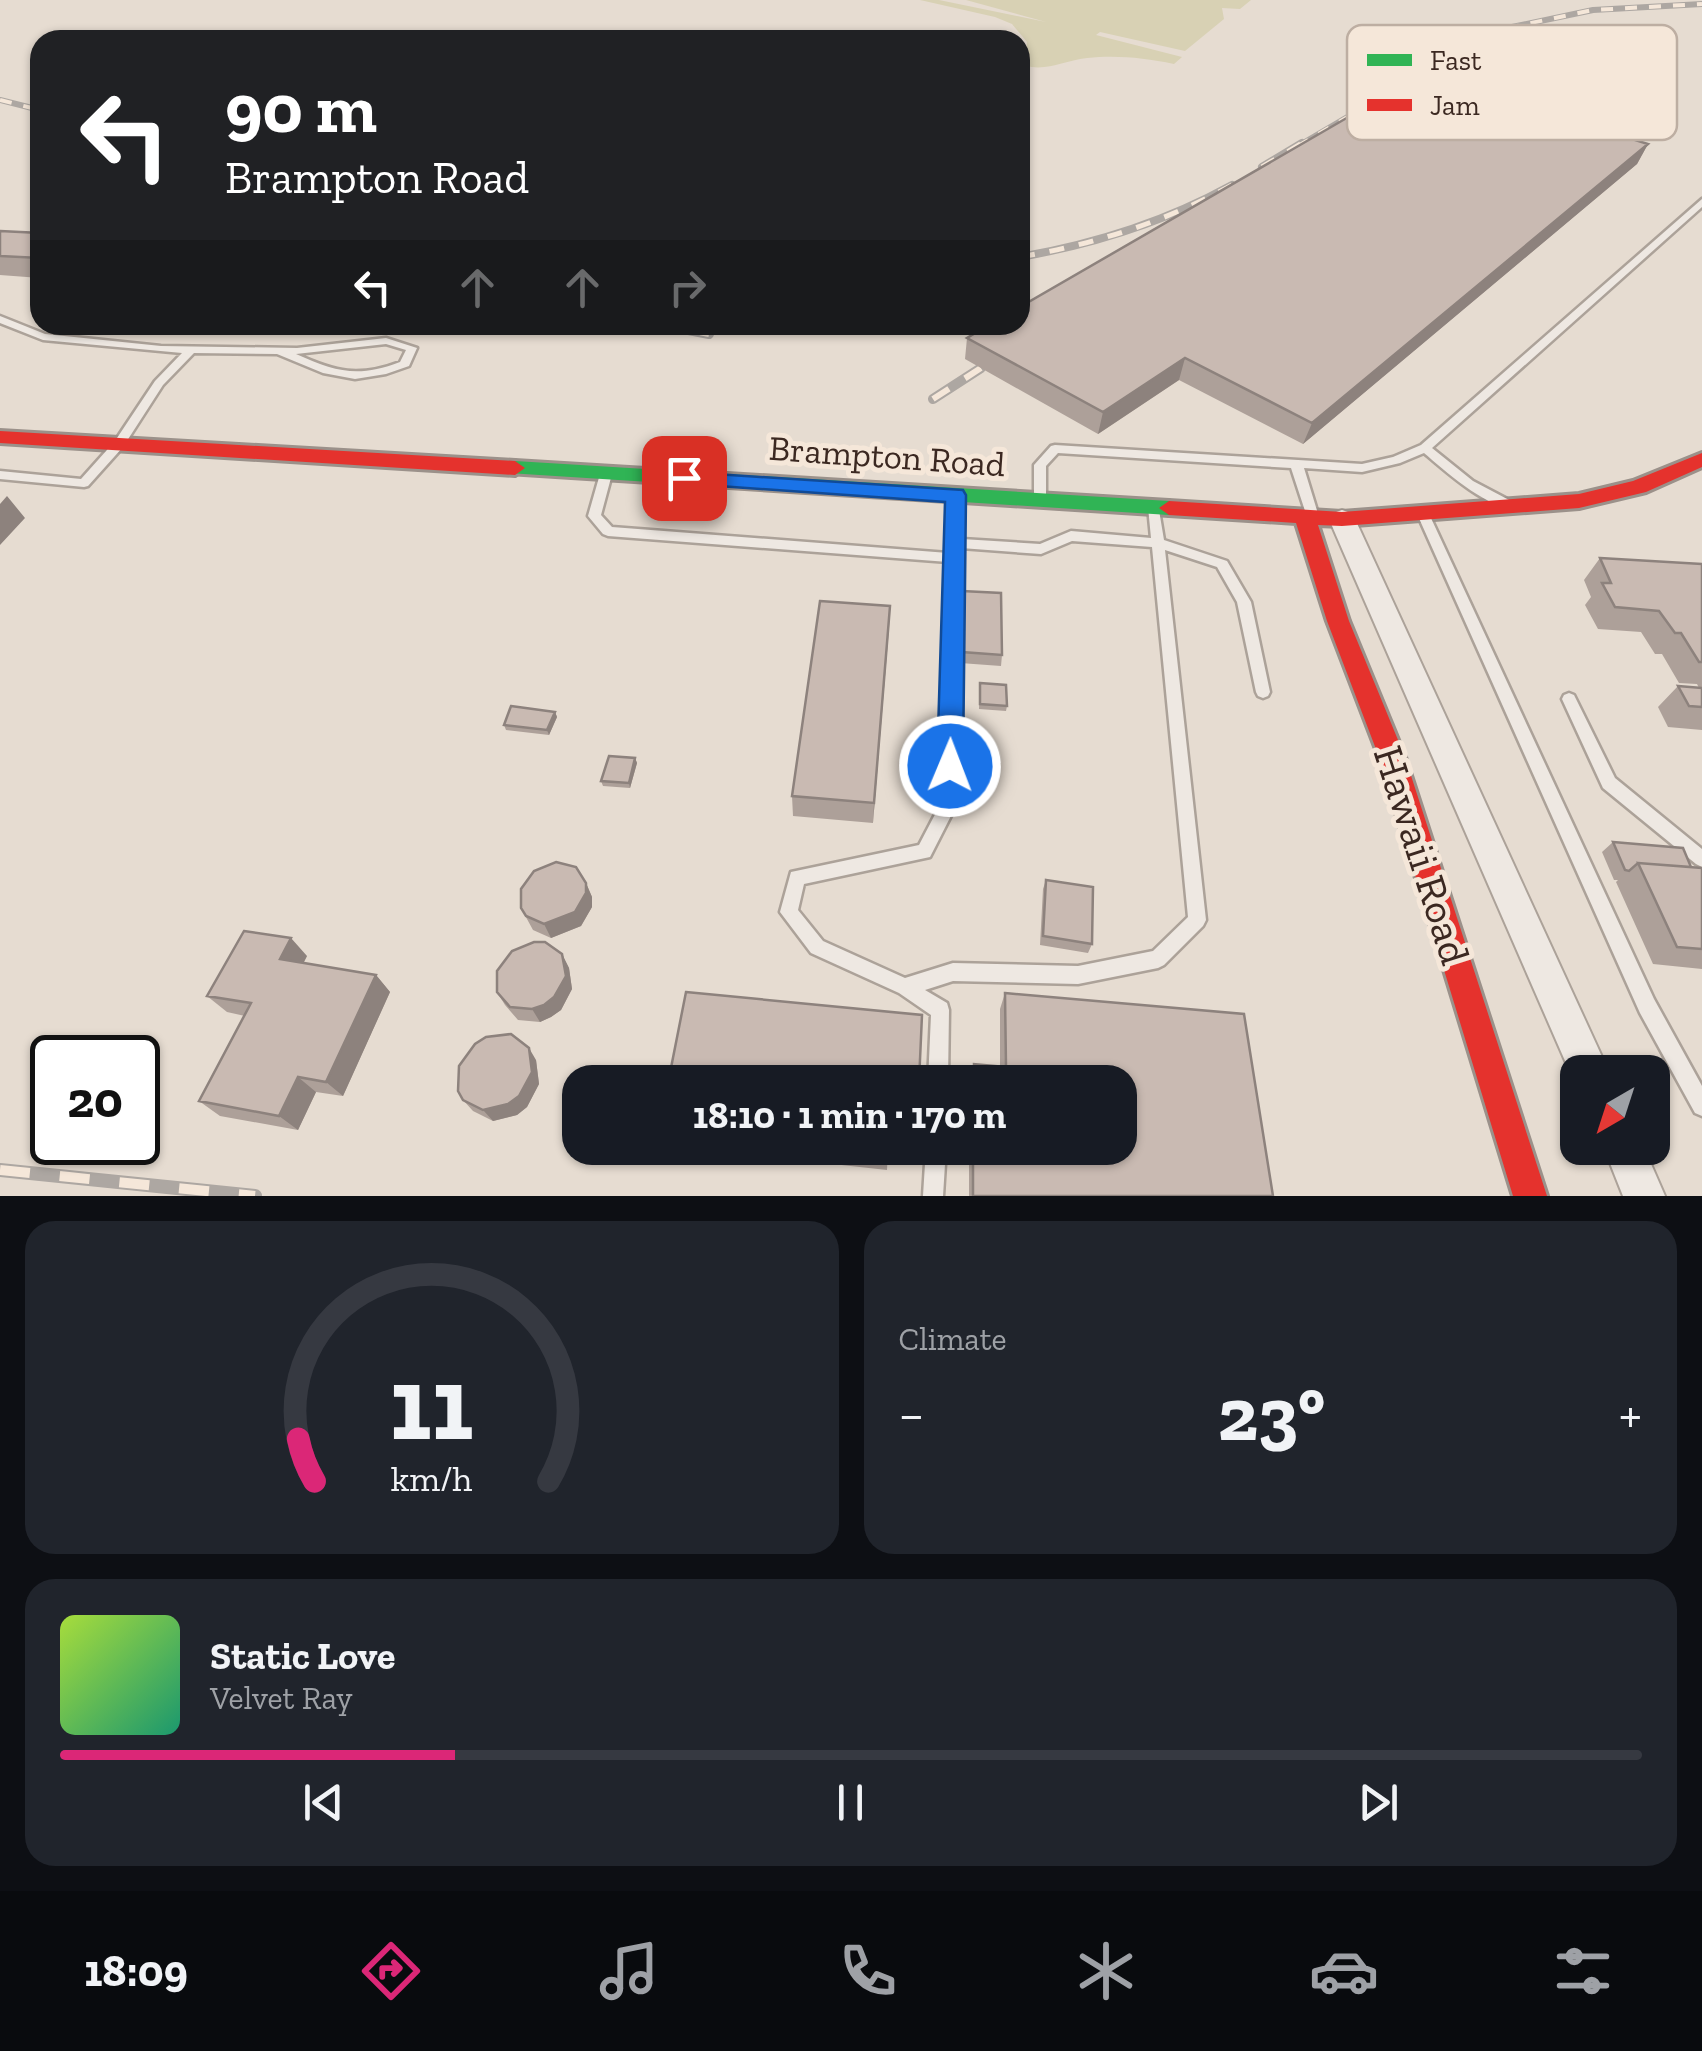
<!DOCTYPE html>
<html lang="en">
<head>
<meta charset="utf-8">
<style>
	:root { --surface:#171b24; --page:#20242c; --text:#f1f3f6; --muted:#9ea1a6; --line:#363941; --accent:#db2777 }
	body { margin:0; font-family:"Zilla Slab",serif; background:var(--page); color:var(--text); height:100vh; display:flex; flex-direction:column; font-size:38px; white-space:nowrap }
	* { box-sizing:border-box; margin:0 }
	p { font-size:32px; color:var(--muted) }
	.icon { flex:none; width:55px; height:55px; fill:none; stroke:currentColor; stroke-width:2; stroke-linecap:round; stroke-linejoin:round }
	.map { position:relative; height:1196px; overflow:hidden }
	.drawer { display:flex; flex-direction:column; gap:25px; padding:25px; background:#0d0f14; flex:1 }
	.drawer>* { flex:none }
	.banner { position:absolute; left:30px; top:30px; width:1000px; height:305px; border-radius:30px; box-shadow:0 2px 8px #0004; background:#202124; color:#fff; overflow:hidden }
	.needle { width:65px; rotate:219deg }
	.tools { position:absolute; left:1560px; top:1055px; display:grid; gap:20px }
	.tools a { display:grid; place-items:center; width:110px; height:110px; border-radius:20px; background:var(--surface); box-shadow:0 2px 8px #0004; font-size:50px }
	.speed { position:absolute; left:30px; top:1035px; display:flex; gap:20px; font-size:50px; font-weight:700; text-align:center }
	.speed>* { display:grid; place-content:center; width:130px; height:130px; border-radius:50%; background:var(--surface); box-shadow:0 2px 8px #0004; line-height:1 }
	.speed .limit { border:5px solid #111; border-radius:15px; background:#fff; color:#111 }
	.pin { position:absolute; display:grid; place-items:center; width:85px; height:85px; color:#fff; margin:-42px; border-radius:20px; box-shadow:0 5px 15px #0006 }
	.me { position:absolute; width:110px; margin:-55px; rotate:1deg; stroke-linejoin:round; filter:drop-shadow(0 0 8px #0008) }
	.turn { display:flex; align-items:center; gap:35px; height:210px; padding:0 30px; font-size:45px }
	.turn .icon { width:130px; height:130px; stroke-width:2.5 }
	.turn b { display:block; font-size:70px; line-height:85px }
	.lanes { display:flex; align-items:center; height:95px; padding:0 30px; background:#0003; justify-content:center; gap:50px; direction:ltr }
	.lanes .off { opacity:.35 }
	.big { font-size:75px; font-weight:700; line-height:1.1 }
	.drawer .card { flex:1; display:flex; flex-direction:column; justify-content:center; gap:15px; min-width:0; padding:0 35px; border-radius:30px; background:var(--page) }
	.drawer .dial { align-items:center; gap:0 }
	.dial svg { height:260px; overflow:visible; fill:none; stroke:var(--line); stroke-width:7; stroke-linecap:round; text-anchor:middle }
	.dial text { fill:var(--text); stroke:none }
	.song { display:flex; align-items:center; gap:30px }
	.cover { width:120px; height:120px; border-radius:15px; background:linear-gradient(135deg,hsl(80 70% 55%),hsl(160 70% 35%)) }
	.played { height:10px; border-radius:5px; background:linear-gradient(90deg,var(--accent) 25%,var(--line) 25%) }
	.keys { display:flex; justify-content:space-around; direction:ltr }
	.heat { display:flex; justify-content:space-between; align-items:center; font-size:55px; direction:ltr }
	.drawer .tiles { flex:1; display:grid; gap:25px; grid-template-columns:1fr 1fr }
	.card:last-child { grid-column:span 2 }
	.trip { position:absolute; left:562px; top:1065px; width:575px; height:100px; border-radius:30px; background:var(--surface); box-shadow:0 2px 8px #0004; font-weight:700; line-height:100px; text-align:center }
	.tabs { display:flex; height:160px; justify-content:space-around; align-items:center; background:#090b0e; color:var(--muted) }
	.tabs .icon { width:70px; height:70px }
	.tabs .active { color:var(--accent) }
	.tabs b { font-size:45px; color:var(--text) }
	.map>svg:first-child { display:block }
	.green { fill:#d8d1b4 }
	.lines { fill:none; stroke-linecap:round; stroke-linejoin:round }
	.lane-casing { stroke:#aca299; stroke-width:5 }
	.street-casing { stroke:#aca299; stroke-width:4 }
	.fast-casing { stroke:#9b918a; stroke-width:6 }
	.jam-casing { stroke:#9b918a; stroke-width:6 }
	.lane { fill:#eee8e2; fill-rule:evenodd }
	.street { fill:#eee8e2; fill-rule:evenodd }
	.fast { fill:#30b455; fill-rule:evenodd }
	.jam { fill:#e5322d; fill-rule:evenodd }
	.rail-far3-casing { stroke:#ada7a2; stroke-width:6 }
	.rail-far2-casing { stroke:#ada7a2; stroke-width:8 }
	.rail-far1-casing { stroke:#ada7a2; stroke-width:10 }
	.rail-casing { stroke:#ada7a2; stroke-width:14 }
	.rail-far3 { stroke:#f5e7d9; stroke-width:4; stroke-dasharray:12; stroke-linecap:butt }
	.rail-far2 { stroke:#f5e7d9; stroke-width:5; stroke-dasharray:15; stroke-linecap:butt }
	.rail-far1 { stroke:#f5e7d9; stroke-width:6; stroke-dasharray:19; stroke-linecap:butt }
	.rail { stroke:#f5e7d9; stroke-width:10; stroke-dasharray:30; stroke-linecap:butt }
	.wall { fill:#ada099 }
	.shaded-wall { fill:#8d827d }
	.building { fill:#c9bab2; stroke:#8d827d; stroke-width:2.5 }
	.route { fill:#1a73e8; stroke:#114b97; stroke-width:2.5 }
	.labels { text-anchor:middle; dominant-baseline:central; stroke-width:10; stroke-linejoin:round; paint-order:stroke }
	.street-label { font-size:35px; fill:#3b2821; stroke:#f5e7d9 }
	.near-street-label { font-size:42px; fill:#3b2821; stroke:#f5e7d9 }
	.key { fill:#f5e7d9; stroke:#bdaea2; stroke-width:2.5 }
	.key-label { font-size:28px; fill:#3b2821 }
</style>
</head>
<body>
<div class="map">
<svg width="1702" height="1196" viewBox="0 0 1702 1196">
	<rect width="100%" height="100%" fill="#e6dcd1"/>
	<!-- green -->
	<path class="green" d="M920,0h19l107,22 -80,-22h285l-11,9 -18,-1 2,11 -39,32 -85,-19 -4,3 86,22 -8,7c-30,-6 -56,-9 -87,-6 -24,3 -38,13 -62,8l2,-24 -15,-18 -17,-7z"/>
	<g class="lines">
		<defs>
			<path id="lane" d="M1702,199v8l-270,241 41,33 38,20 2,3 -2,3c-25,1 -67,-37 -87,-54l-24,10 -38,9 -58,-4 15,49 -6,4 -6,-4 -16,-49 -233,-15 -12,13v34l-6,4 -6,-4v-35l17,-19 4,-1 307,19 31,-7 28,-12z
				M0,316l45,18 116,12 136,2 89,-10 31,10 -8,18 -23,8 -31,5 -32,-6 -46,-19 -83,-1 -31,32 -40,62 -35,39 -4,1 -84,-8v-8l81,8 34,-38 40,-60 27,-28 -139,-13 -43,-17zM386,344l20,6 -6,12c-42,16 -64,10 -104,-8z
				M606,470l6,4 -11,41 11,12 336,26 2,-58 6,-4 6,4v44l78,5 31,-13 80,7 -3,-31 6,-4 4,1 6,36 63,21 24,41 19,90 -2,4 -5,2 -5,-2 -2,-4 -19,-90 -20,-35 -52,-17 41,370 -3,6 -39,39 -6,3 -80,16 -125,-3 -28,9 22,13 2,7 -1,72h-20l3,-67 -32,-22 -88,-40 -31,-41 11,-40 128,-27 22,-42 7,-241 -340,-26 -5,-2 -15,-18 12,-42zM1072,541l80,6 36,370 -35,34 -75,15 -125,-3 -48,15 -82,-37 -25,-31 6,-26 126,-27 27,-53 4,-256 80,6z
				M1424,512l6,4 224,483 48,87v30l-7,-3 -55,-100 -222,-497z
				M1569,693l5,2 41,83 87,71v18l-6,-3 -93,-76 -41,-89 2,-4z
				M926,1148h20l-3,48h-20z"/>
			<path id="street" d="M1342,510l9,3 4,6 254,553h-31l-2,14 -247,-567 4,-6z
				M1604,1148h40l21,48h-42z"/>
			<path id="fast" d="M515,461l654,40 10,7 -10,7 -661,-42 -3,-5z"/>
			<path id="jam" d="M0,431l515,30 10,7 -10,7 -515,-32z
				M1702,453v14l-56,25 -67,16 -237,18 -24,-1 31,96 56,136 142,439h-34l-134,-439 -52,-136 -31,-98 -127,-8 -10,-7 10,-7 173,11 237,-18 54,-13z"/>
		</defs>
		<!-- lane casing -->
		<use href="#lane" class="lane-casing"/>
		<!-- street casing -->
		<use href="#street" class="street-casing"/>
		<!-- fast casing -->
		<use href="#fast" class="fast-casing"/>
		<!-- jam casing -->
		<use href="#jam" class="jam-casing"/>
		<!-- lane -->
		<use href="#lane" class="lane"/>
		<!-- street -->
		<use href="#street" class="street"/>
		<!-- fast -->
		<use href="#fast" class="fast"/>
		<!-- jam -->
		<use href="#jam" class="jam"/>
		<defs>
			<path id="rail-far3" d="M0,100l40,10
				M1362,134l17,-12 33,-36
				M1298,146l172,-101 42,-18 81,-17 109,-6"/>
			<path id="rail-far2" d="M1262,167l40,-24
				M1020,257c75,-13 145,-35 212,-72
				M663,325l10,2"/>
			<path id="rail-far1" d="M663,325l46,9
				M933,399l48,-31"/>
			<path id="rail" d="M0,1170l255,26"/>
		</defs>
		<!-- rail-far3 casing -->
		<use href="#rail-far3" class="rail-far3-casing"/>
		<!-- rail-far2 casing -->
		<use href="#rail-far2" class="rail-far2-casing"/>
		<!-- rail-far1 casing -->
		<use href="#rail-far1" class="rail-far1-casing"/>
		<!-- rail casing -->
		<use href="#rail" class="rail-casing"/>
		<!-- rail-far3 -->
		<use href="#rail-far3" class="rail-far3"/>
		<!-- rail-far2 -->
		<use href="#rail-far2" class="rail-far2"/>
		<!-- rail-far1 -->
		<use href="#rail-far1" class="rail-far1"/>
		<!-- rail -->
		<use href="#rail" class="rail"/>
	</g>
	<!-- wall -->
	<path class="wall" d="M1381,120l267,24 -11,20 -334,280 -124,-64 -81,54 -133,-75 2,-21z
		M0,231l40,2v45l-40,-3z
		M1600,558l102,6v166l-34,-3 -10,-20 20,-21 21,2 -2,-4 -18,-1 -17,-29h-7l-14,-22 -43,-3 -13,-24 6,-8 -7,-17z
		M962,591l40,64 -1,11 -41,-3z
		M890,606l-17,217 -80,-7 -1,-20z
		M980,683l27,23 -1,5 -27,-2z
		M555,712l2,5 -8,18 -43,-5 -2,-5z
		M635,758l2,5 -7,25 -27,-2 -2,-5z
		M1613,842l78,25 11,1v101l-49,-5 -37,-82 2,-2h-4l-12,-28z
		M1046,880l46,64 -4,9 -48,-8 3,-56z
		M586,883l6,14v10l-11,19 -30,12 -18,-8 -12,-22z
		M562,954l7,14 3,21 -11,21 -10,7 -11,5 -22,-2 -13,-15 -8,-13z
		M307,956l-4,7 73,12 14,17 -47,104 -27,-4 -18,38 -78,-14 -21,-15 46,-85 -18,-4 -20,-16z
		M1005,993l268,203h-304v-48h151v-66h-150l4,-18 26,3v-58z
		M536,1060l3,24 -12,23 -10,8 -24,6 -20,-10 -10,-11z
		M669,1078l250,4h-248z
		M703,1148h185l-1,22 -183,-20z"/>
	<!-- shaded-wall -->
	<path class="shaded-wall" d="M1648,144l-11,20 -334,280 9,-21z
		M1185,358l-6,22 -81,54 5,-22z
		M7,496l18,22 -25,27v-41z
		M890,606l-1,22 -16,195 1,-20z
		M555,712l2,5 -8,18 -2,-5z
		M635,758l2,5 -7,25 -1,-5z
		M586,883l6,14v10l-11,19 -30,12 -7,-14z
		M291,938l16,18 -10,20 -17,-17z
		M562,954l7,14 3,21 -11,21 -10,7 -11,5 -8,-13z
		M376,975l14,17 -47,104 -17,-14z
		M529,1048l7,12 3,24 -12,23 -10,8 -24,6 -10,-11z
		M298,1077l18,15 -18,38 -19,-14z"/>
	<!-- building -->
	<path class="building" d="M1443,80l205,64 -336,279 -127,-65 -82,54 -136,-74 22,-13h31v-18l337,-195 24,8z
		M0,231l40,2v25l-40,-2z
		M1600,558l102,6v98h-3l-18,-29h-6l-16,-22 -44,-4 -13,-24h9z
		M962,591l39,2 1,62 -40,-3z
		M820,601l70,5 -16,197 -82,-7z
		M980,683l26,2 1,21 -27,-2z
		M1678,686l24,2v19l-13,-1z
		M511,706l44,6 -8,18 -43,-5z
		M609,756l26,2 -6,25 -28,-2z
		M1613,842l70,6 8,19 -53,-4 -9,8 -4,-1z
		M556,862l20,5 10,16v10l-11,19 -31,12 -18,-8 -5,-8v-19l13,-18z
		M1638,863l64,5v81l-25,-2z
		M1046,880l47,7 -1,57 -49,-8z
		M244,931l47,7 -11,21 96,16 -50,107 -28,-5 -19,39 -80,-15 52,-98 -44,-7z
		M534,942h11l17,12 4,22 -12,21 -10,8 -12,4 -22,-2 -13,-15v-21l15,-20z
		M686,992l236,23 -3,67h-211l-39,-4z
		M1005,993l239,21 29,182h-300v-48h147v-66h-146v-18l32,3z
		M511,1034l18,14 3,24 -13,24 -11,8 -25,6 -20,-10 -5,-9 1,-25 16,-22 11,-7z
		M800,1148h88v9z"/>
	<!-- route -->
	<path class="route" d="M684,472l279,18 3,5 -3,271 -4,7 -9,4 -9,-4 -4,-7 8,-264 -268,-19 -3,-5z"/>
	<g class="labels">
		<!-- street labels -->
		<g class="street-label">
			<text transform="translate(887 456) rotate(4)">Brampton Road</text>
		</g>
		<!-- near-street labels -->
		<g class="near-street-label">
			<text transform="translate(1422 855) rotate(72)">Hawaii Road</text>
		</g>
	</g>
	<!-- legend -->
	<rect x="1347" y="25" width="330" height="115" rx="15" class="key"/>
	<rect x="1367" y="54" width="45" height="12" fill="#30b455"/>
	<rect x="1367" y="99" width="45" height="12" fill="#e5322d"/>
	<g class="key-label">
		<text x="1430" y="70">Fast</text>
		<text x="1430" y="115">Jam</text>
	</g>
</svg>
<div class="tools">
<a><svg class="needle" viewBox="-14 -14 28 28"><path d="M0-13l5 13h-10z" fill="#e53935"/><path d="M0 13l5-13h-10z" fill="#9ea1a6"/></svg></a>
</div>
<div class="speed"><div class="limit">20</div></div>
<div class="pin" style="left:684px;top:478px;background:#d93025"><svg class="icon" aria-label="arrive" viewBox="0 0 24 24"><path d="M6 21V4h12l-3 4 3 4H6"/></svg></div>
<svg class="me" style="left:950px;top:766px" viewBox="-20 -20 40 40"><circle r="17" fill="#1a73e8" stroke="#fff" stroke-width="3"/><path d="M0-11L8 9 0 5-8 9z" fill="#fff"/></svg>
<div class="trip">18:10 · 1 min · 170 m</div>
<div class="banner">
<div class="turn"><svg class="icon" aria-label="left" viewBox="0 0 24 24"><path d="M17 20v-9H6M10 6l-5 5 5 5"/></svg><div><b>90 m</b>Brampton Road</div></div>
<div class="lanes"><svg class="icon" aria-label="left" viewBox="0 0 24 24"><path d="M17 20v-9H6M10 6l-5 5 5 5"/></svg><svg class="icon off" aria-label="ahead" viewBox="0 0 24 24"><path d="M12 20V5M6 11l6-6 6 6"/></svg><svg class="icon off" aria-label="ahead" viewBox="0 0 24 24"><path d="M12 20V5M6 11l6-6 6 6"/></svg><svg class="icon off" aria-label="right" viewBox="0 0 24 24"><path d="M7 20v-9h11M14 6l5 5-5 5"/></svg></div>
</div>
</div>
<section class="drawer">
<div class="tiles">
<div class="card dial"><svg viewBox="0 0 100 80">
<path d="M14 69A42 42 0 1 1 86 69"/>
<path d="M14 69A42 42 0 0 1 9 56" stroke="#db2777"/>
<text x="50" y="56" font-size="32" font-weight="700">11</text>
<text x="50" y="72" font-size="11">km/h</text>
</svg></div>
<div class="card"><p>Climate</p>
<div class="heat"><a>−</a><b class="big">23°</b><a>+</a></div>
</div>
<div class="card">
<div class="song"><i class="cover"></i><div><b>Static Love</b><p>Velvet Ray</p></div></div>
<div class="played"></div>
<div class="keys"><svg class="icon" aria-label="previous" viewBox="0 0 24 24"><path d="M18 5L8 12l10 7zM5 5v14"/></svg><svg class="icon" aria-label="pause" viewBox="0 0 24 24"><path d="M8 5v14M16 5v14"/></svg><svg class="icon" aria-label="next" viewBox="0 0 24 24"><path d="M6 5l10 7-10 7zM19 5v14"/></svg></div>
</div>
</div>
</section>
<nav class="tabs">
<b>18:09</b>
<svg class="icon active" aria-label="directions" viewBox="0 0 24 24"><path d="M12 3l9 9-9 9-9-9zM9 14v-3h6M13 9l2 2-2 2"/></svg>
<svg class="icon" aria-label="music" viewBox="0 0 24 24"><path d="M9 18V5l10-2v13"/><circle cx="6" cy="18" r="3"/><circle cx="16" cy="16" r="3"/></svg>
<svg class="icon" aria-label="phone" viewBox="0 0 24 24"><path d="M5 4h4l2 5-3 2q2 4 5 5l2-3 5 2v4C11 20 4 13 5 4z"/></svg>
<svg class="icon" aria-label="climate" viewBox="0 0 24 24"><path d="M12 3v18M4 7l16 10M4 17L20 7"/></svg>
<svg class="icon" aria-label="car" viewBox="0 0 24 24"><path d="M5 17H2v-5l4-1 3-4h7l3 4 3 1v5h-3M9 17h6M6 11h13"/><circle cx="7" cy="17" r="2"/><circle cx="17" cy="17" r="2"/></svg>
<svg class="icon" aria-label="filters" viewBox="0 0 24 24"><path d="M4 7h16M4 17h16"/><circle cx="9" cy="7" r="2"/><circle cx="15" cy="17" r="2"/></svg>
</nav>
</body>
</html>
